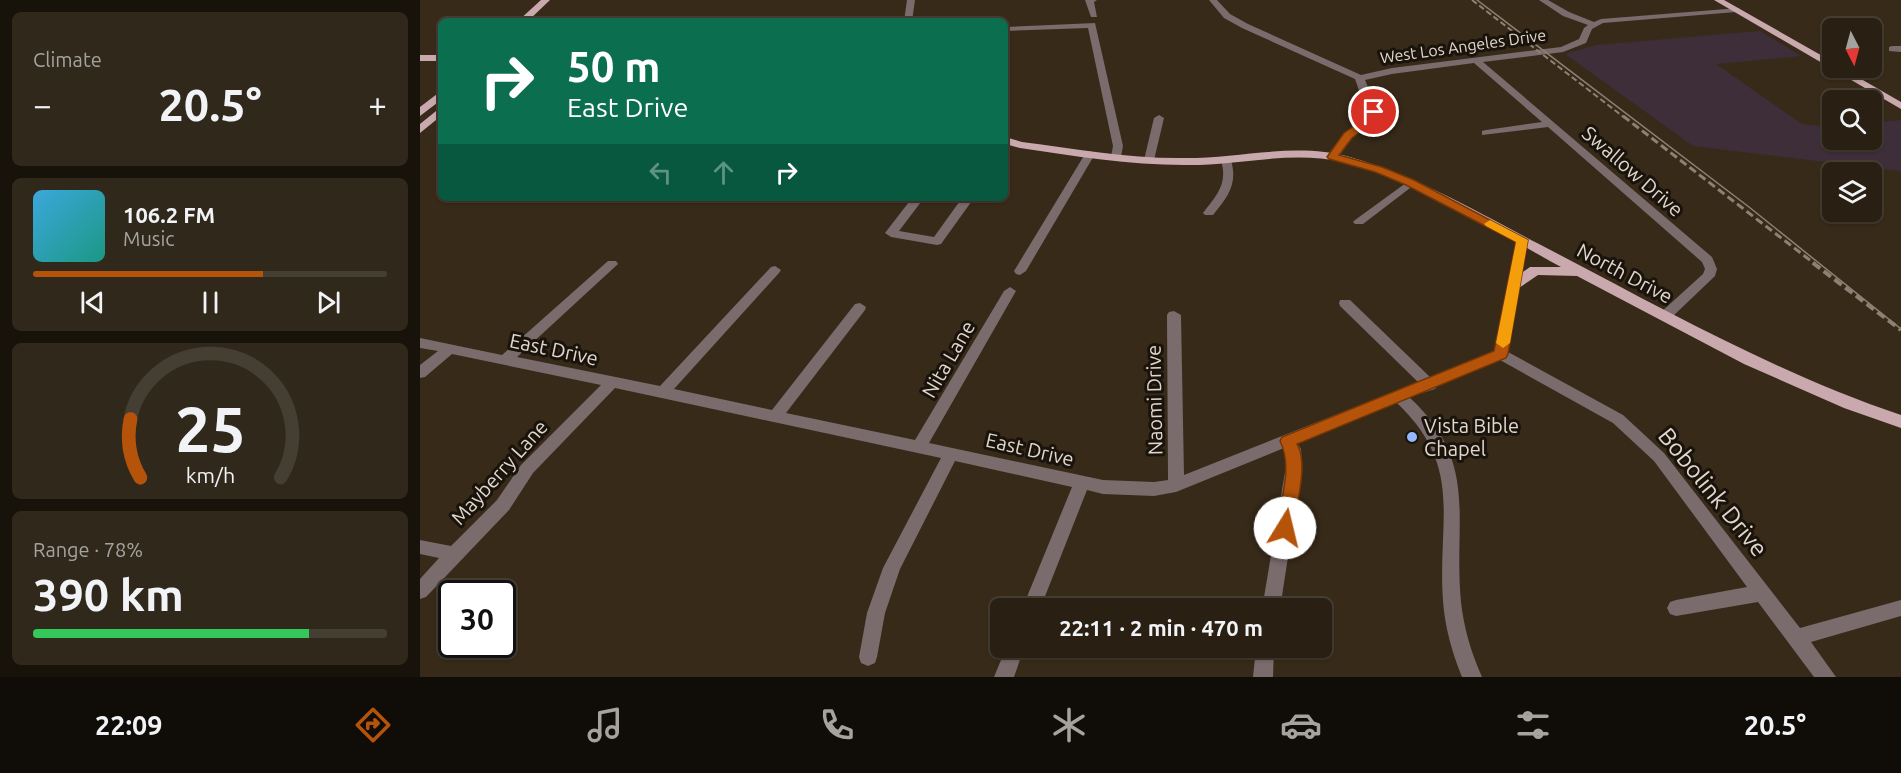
<!DOCTYPE html>
<html lang="en">
<head>
<meta charset="utf-8">
<style>
	:root { --surface:#292013; --page:#31281c; --text:#f1f3f6; --muted:#a5a3a0; --line:#453e33; --accent:#b45309 }
	body { margin:0; font-family:Ubuntu,sans-serif; background:var(--page); color:var(--text); height:100vh; display:flex; flex-direction:column; font-size:22px; white-space:nowrap }
	* { box-sizing:border-box; margin:0 }
	p { font-size:20px; color:var(--muted) }
	.icon { flex:none; width:33px; height:33px; fill:none; stroke:currentColor; stroke-width:2; stroke-linecap:round; stroke-linejoin:round }
	.map { position:relative; flex:1; overflow:hidden }
	.side { display:flex; flex-direction:column; gap:12px; padding:12px; background:#17120a; width:420px }
	.side>* { flex:none }
	.guide { position:absolute; left:18px; top:18px; width:570px; height:183px; border-radius:9px; box-shadow:0 2px 4px #0004,0 0 0 2px var(--line); background:#0b6e4f; color:#fff; overflow:hidden }
	.needle { width:39px; rotate:174deg }
	.tools { position:absolute; left:1402px; top:18px; display:grid; gap:12px }
	.tools a { display:grid; place-items:center; width:60px; height:60px; border-radius:9px; background:var(--surface); box-shadow:0 2px 4px #0004,0 0 0 2px var(--line); font-size:30px }
	.speed { position:absolute; left:18px; top:580px; display:flex; gap:12px; font-size:30px; font-weight:700; text-align:center }
	.speed>* { display:grid; place-content:center; width:78px; height:78px; border-radius:50%; background:var(--surface); box-shadow:0 2px 4px #0004,0 0 0 2px var(--line); line-height:1 }
	.speed .limit { border:3px solid #111; border-radius:9px; background:#fff; color:#111 }
	.pin { position:absolute; display:grid; place-items:center; width:51px; height:51px; color:#fff; margin:-26px; border:3px solid #fff; border-radius:50%; box-shadow:0 2px 6px #0007 }
	.me { position:absolute; width:66px; margin:-33px; rotate:9deg; stroke-linejoin:round; filter:drop-shadow(0 0 4px #0008) }
	.turn { display:flex; align-items:center; gap:21px; height:126px; padding:0 30px; font-size:27px }
	.turn .icon { width:78px; height:78px; stroke-width:2.5 }
	.turn b { display:block; font-size:42px; line-height:51px }
	.lanes { display:flex; align-items:center; height:57px; padding:0 30px; background:#0003; justify-content:center; gap:30px; direction:ltr }
	.lanes .off { opacity:.35 }
	.big { font-size:45px; font-weight:600; line-height:1.1 }
	.side .card { flex:1; display:flex; flex-direction:column; justify-content:center; gap:9px; min-width:0; padding:0 21px; border-radius:9px; background:var(--page) }
	.side .dial { align-items:center; gap:0 }
	.dial svg { height:156px; overflow:visible; fill:none; stroke:var(--line); stroke-width:7; stroke-linecap:round; text-anchor:middle }
	.dial text { fill:var(--text); stroke:none }
	.song { display:flex; align-items:center; gap:18px }
	.cover { width:72px; height:72px; border-radius:9px; background:linear-gradient(135deg,hsl(200 70% 55%),hsl(170 70% 35%)) }
	.played { height:6px; border-radius:3px; background:linear-gradient(90deg,var(--accent) 65%,var(--line) 65%) }
	.keys { display:flex; justify-content:space-around; direction:ltr }
	.heat { display:flex; justify-content:space-between; align-items:center; font-size:33px; direction:ltr }
	.charge { height:9px; border-radius:4px; background:linear-gradient(90deg,#34c759 78%,var(--line) 0) }
	.trip { position:absolute; left:570px; top:598px; width:342px; height:60px; border-radius:9px; background:var(--surface); box-shadow:0 2px 4px #0004,0 0 0 2px var(--line); font-weight:600; line-height:60px; text-align:center }
	.tabs { display:flex; height:96px; justify-content:space-around; align-items:center; background:#100d08; color:var(--muted) }
	.tabs .icon { width:42px; height:42px }
	.tabs .selected { color:var(--accent) }
	.tabs b { font-size:27px; color:var(--text) }
	main { display:flex; flex:1; min-height:0 }
	.map>svg:first-child { display:block }
	.commercial { fill:#3e2e39 }
	.lines { fill:none; stroke-linecap:round; stroke-linejoin:round }
	.minor { fill:#7a6b6d; fill-rule:evenodd }
	.major { fill:#c9a8ae; fill-rule:evenodd }
	.tram { stroke:#8c8174; stroke-width:1.5 }
	.rail-far2 { stroke:#8c8174; stroke-width:2; stroke-dasharray:6 3; stroke-linecap:butt }
	.rail-far1 { stroke:#8c8174; stroke-width:3; stroke-dasharray:8 4; stroke-linecap:butt }
	.rail { stroke:#8c8174; stroke-width:4; stroke-dasharray:9 4.5; stroke-linecap:butt }
	.route { fill:#b45309; stroke:#753606; stroke-width:1.5 }
	.slow { fill:#f59e0b }
	.poi-dot { fill:#94b7fd; stroke:#19130c; stroke-width:2 }
	.labels { text-anchor:middle; dominant-baseline:central; stroke-width:6; stroke-linejoin:round; paint-order:stroke }
	.far-street-label { font-size:16px; fill:#e0d7cd; stroke:#19130c }
	.street-label { font-size:20px; fill:#e0d7cd; stroke:#19130c }
	.poi-label { font-size:20px; fill:#e0d7cd; stroke:#19130c; text-anchor:start }
	.near-street-label { font-size:24px; fill:#e0d7cd; stroke:#19130c }
</style>
</head>
<body>
<main>
<section class="side">
<div class="card"><p>Climate</p>
<div class="heat"><a>−</a><b class="big">20.5°</b><a>+</a></div>
</div>
<div class="card">
<div class="song"><i class="cover"></i><div><b>106.2 FM</b><p>Music</p></div></div>
<div class="played"></div>
<div class="keys"><svg class="icon" aria-label="previous" viewBox="0 0 24 24"><path d="M18 5L8 12l10 7zM5 5v14"/></svg><svg class="icon" aria-label="pause" viewBox="0 0 24 24"><path d="M8 5v14M16 5v14"/></svg><svg class="icon" aria-label="next" viewBox="0 0 24 24"><path d="M6 5l10 7-10 7zM19 5v14"/></svg></div>
</div>
<div class="card dial"><svg viewBox="0 0 100 80">
<path d="M14 69A42 42 0 1 1 86 69"/>
<path d="M14 69A42 42 0 0 1 9 39" stroke="#b45309"/>
<text x="50" y="56" font-size="32" font-weight="700">25</text>
<text x="50" y="72" font-size="11">km/h</text>
</svg></div>
<div class="card"><p>Range · 78%</p><b class="big">390 km</b><div class="charge"></div></div>
</section>
<div class="map">
<svg width="1481" height="677" viewBox="0 0 1481 677">
	<rect width="100%" height="100%" fill="#372a19"/>
	<!-- commercial -->
	<path class="commercial" d="M1340,31l41,25 -85,8 86,60 31,3v13h39v-17l29,-3v54l-2,-3 -206,-25 -128,-92 31,-9z"/>
	<g class="lines">
		<!-- minor -->
		<path class="minor" d="M487,0h8l-3,21h-8z
			M665,0h12l-3,2 3,15h-6z
			M789,0h8l13,14 18,10 113,51 31,-7 169,-21 18,-8 5,-11 4,-3 -25,-9 -24,-16h9l21,12 25,10 7,-3 138,-11 1,2 -4,2 -133,11 -11,6 -6,14 -23,9 -80,10 229,195 5,12 -2,7 -45,43h-10l-2,-3 2,-3 43,-39 2,-5 -3,-7 -154,-135 -66,8v-4l4,-1 56,-8 -68,-59 -82,11 -27,6 14,33 -1,4 -26,21 -15,21h-8l-1,-2 16,-23 24,-18 -13,-37 -113,-51 -18,-10z
			M675,23l28,123 -2,11 -5,3 -5,-3 2,-11 -25,-118 -83,3v-4z
			M1472,46h9v6l-12,-1v-4z
			M739,115l5,3 -10,42 -5,3 -4,-1 -1,-2 10,-42z
			M670,151l5,3 -69,117 -6,4 -4,-1 -2,-3 71,-117z
			M806,157l5,3c7,24 -3,37 -18,55h-8l-2,-2c14,-18 25,-29 18,-53z
			M990,180l5,3 -1,2 -51,39h-8l-2,-2 2,-2z
			M492,198h12l-25,33 35,6 28,-39h12l-33,46 -4,1 -46,-8 -6,-4z
			M1102,236l6,4 -20,112 115,63 41,38 136,175 101,-28v16l-90,26 25,35h-22l-56,-75 -82,14 -6,-2 -3,-6 3,-6 6,-2 71,-13 -93,-126 -41,-38 -113,-63 -63,26 -2,3 -26,8c71,65 44,122 52,205 3,27 10,50 21,75h-20c-10,-25 -17,-49 -19,-76 -6,-82 22,-134 -47,-199l-99,41 4,6 1,17 -22,143h-18l24,-143 -2,-18 -108,44 -22,4 -51,-2 -16,-4 -47,119h-18l50,-122 -117,-26 -55,108 -15,44 -8,44 -2,6 -7,3 -7,-3 -2,-6 8,-44 16,-45 58,-110 -326,-70 -82,85 -24,37 -83,87 -6,2v-20l19,-21 -19,-4v-14l31,6 46,-46 24,-35 80,-80 -149,-31 -27,23 -5,1v-13l18,-14 -18,-3v-10l82,17 106,-94h8l2,3 -101,93 143,29 111,-119 4,-1 6,4 -2,3 -105,116 98,21 83,-106 5,-1 6,4 -1,3 -79,103 129,27 89,-149 6,-4 6,4 -87,152 174,37 51,2 14,-2 -1,-165 2,-3 5,-1 7,4 3,160 234,-93 -78,-76 -1,-3 1,-3h10l80,77 65,-26 21,-111z
			M586,648h18l-10,29h-20z
			M836,648h18l-1,29h-20z"/>
		<!-- major -->
		<path class="major" d="M121,0h9l-22,21h-10z
			M1294,0h10l109,62v6h9l59,34v7z
			M0,55h21v6h-21z
			M21,91v9l-21,16v-9z
			M21,107v9l-21,17v-9z
			M585,137l17,5c54,7 109,17 164,16 55,0 111,-16 164,-1 67,19 127,55 189,87 119,62 235,128 362,171v13l-57,-20 -100,-44 -167,-88 -39,-1 -19,13h-10l-2,-3 2,-3 21,-15h31c-64,-35 -148,-88 -218,-105 -53,-12 -106,4 -159,3 -55,0 -110,-9 -164,-17l-15,-4z"/>
		<!-- tram -->
		<path class="tram" d="M1057,0l272,207 152,122"/>
		<!-- rail-far2 -->
		<path class="rail-far2" d="M1052,0l153,118"/>
		<!-- rail-far1 -->
		<path class="rail-far1" d="M1203,116l192,148"/>
		<!-- rail -->
		<path class="rail" d="M1393,263l88,67"/>
	</g>
	<!-- route -->
	<path class="route" d="M951,110l8,2 -3,8 -24,18 -13,17 43,12 32,13 114,60 -20,114 -2,4 -209,86c12,19 -1,62 -4,84l-2,5 -6,2 -6,-2 -3,-5c5,-28 17,-61 4,-87l2,-4 212,-86 22,-109 -110,-57 -31,-13 -46,-13 -2,-2 17,-24 24,-17z"/>
	<!-- slow -->
	<path class="slow" d="M1070,220l38,20 -18,103 -7,5 -7,-5 20,-101 -30,-16 -2,-2z"/>
	<!-- markers -->
	<circle class="poi-dot" cx="992" cy="437" r="6"/>
	<g class="labels">
		<!-- far-street labels -->
		<g class="far-street-label">
			<text transform="translate(1043 46) rotate(-8)">West Los Angeles Drive</text>
		</g>
		<!-- street labels -->
		<g class="street-label">
			<text transform="translate(1213 171) rotate(41)">Swallow Drive</text>
			<text transform="translate(1205 273) rotate(28)">North Drive</text>
			<text transform="translate(134 349) rotate(12)">East Drive</text>
			<text transform="translate(528 359) rotate(-60)">Nita Lane</text>
			<text transform="translate(734 400) rotate(-91)">Naomi Drive</text>
			<text transform="translate(610 449) rotate(13)">East Drive</text>
			<text transform="translate(79 472) rotate(-48)">Mayberry Lane</text>
		</g>
		<!-- poi labels -->
		<g class="poi-label">
			<text x="1004" y="425">Vista Bible<tspan x="1004" dy="23">Chapel</tspan></text>
		</g>
		<!-- near-street labels -->
		<g class="near-street-label">
			<text transform="translate(1293 492) rotate(51)">Bobolink Drive</text>
		</g>
	</g>
</svg>
<div class="tools">
<a><svg class="needle" viewBox="-14 -14 28 28"><path d="M0-13l5 13h-10z" fill="#e53935"/><path d="M0 13l5-13h-10z" fill="#a5a3a0"/></svg></a>
<a><svg class="icon" aria-label="search" viewBox="0 0 24 24"><circle cx="10" cy="10" r="6"/><path d="M15 15l6 6"/></svg></a>
<a><svg class="icon" aria-label="layers" viewBox="0 0 24 24"><path d="M12 4l9 5-9 5-9-5zM3 14l9 5 9-5"/></svg></a>
</div>
<div class="speed"><div class="limit">30</div></div>
<div class="pin" style="left:954px;top:112px;background:#d93025"><svg class="icon" aria-label="arrive" viewBox="0 0 24 24"><path d="M6 21V4h12l-3 4 3 4H6"/></svg></div>
<svg class="me" style="left:865px;top:528px" viewBox="-20 -20 40 40"><circle r="19" fill="#fff"/><path d="M0-13L10 11 0 6-10 11z" fill="#b45309"/></svg>
<div class="trip">22:11 · 2 min · 470 m</div>
<div class="guide">
<div class="turn"><svg class="icon" aria-label="right" viewBox="0 0 24 24"><path d="M7 20v-9h11M14 6l5 5-5 5"/></svg><div><b>50 m</b>East Drive</div></div>
<div class="lanes"><svg class="icon off" aria-label="left" viewBox="0 0 24 24"><path d="M17 20v-9H6M10 6l-5 5 5 5"/></svg><svg class="icon off" aria-label="ahead" viewBox="0 0 24 24"><path d="M12 20V5M6 11l6-6 6 6"/></svg><svg class="icon" aria-label="right" viewBox="0 0 24 24"><path d="M7 20v-9h11M14 6l5 5-5 5"/></svg></div>
</div>
</div>
</main>
<nav class="tabs">
<b>22:09</b>
<svg class="icon selected" aria-label="directions" viewBox="0 0 24 24"><path d="M12 3l9 9-9 9-9-9zM9 14v-3h6M13 9l2 2-2 2"/></svg>
<svg class="icon" aria-label="music" viewBox="0 0 24 24"><path d="M9 18V5l10-2v13"/><circle cx="6" cy="18" r="3"/><circle cx="16" cy="16" r="3"/></svg>
<svg class="icon" aria-label="phone" viewBox="0 0 24 24"><path d="M5 4h4l2 5-3 2q2 4 5 5l2-3 5 2v4C11 20 4 13 5 4z"/></svg>
<svg class="icon" aria-label="climate" viewBox="0 0 24 24"><path d="M12 3v18M4 7l16 10M4 17L20 7"/></svg>
<svg class="icon" aria-label="car" viewBox="0 0 24 24"><path d="M5 17H2v-5l4-1 3-4h7l3 4 3 1v5h-3M9 17h6M6 11h13"/><circle cx="7" cy="17" r="2"/><circle cx="17" cy="17" r="2"/></svg>
<svg class="icon" aria-label="filters" viewBox="0 0 24 24"><path d="M4 7h16M4 17h16"/><circle cx="9" cy="7" r="2"/><circle cx="15" cy="17" r="2"/></svg>
<b>20.5°</b>
</nav>
</body>
</html>
